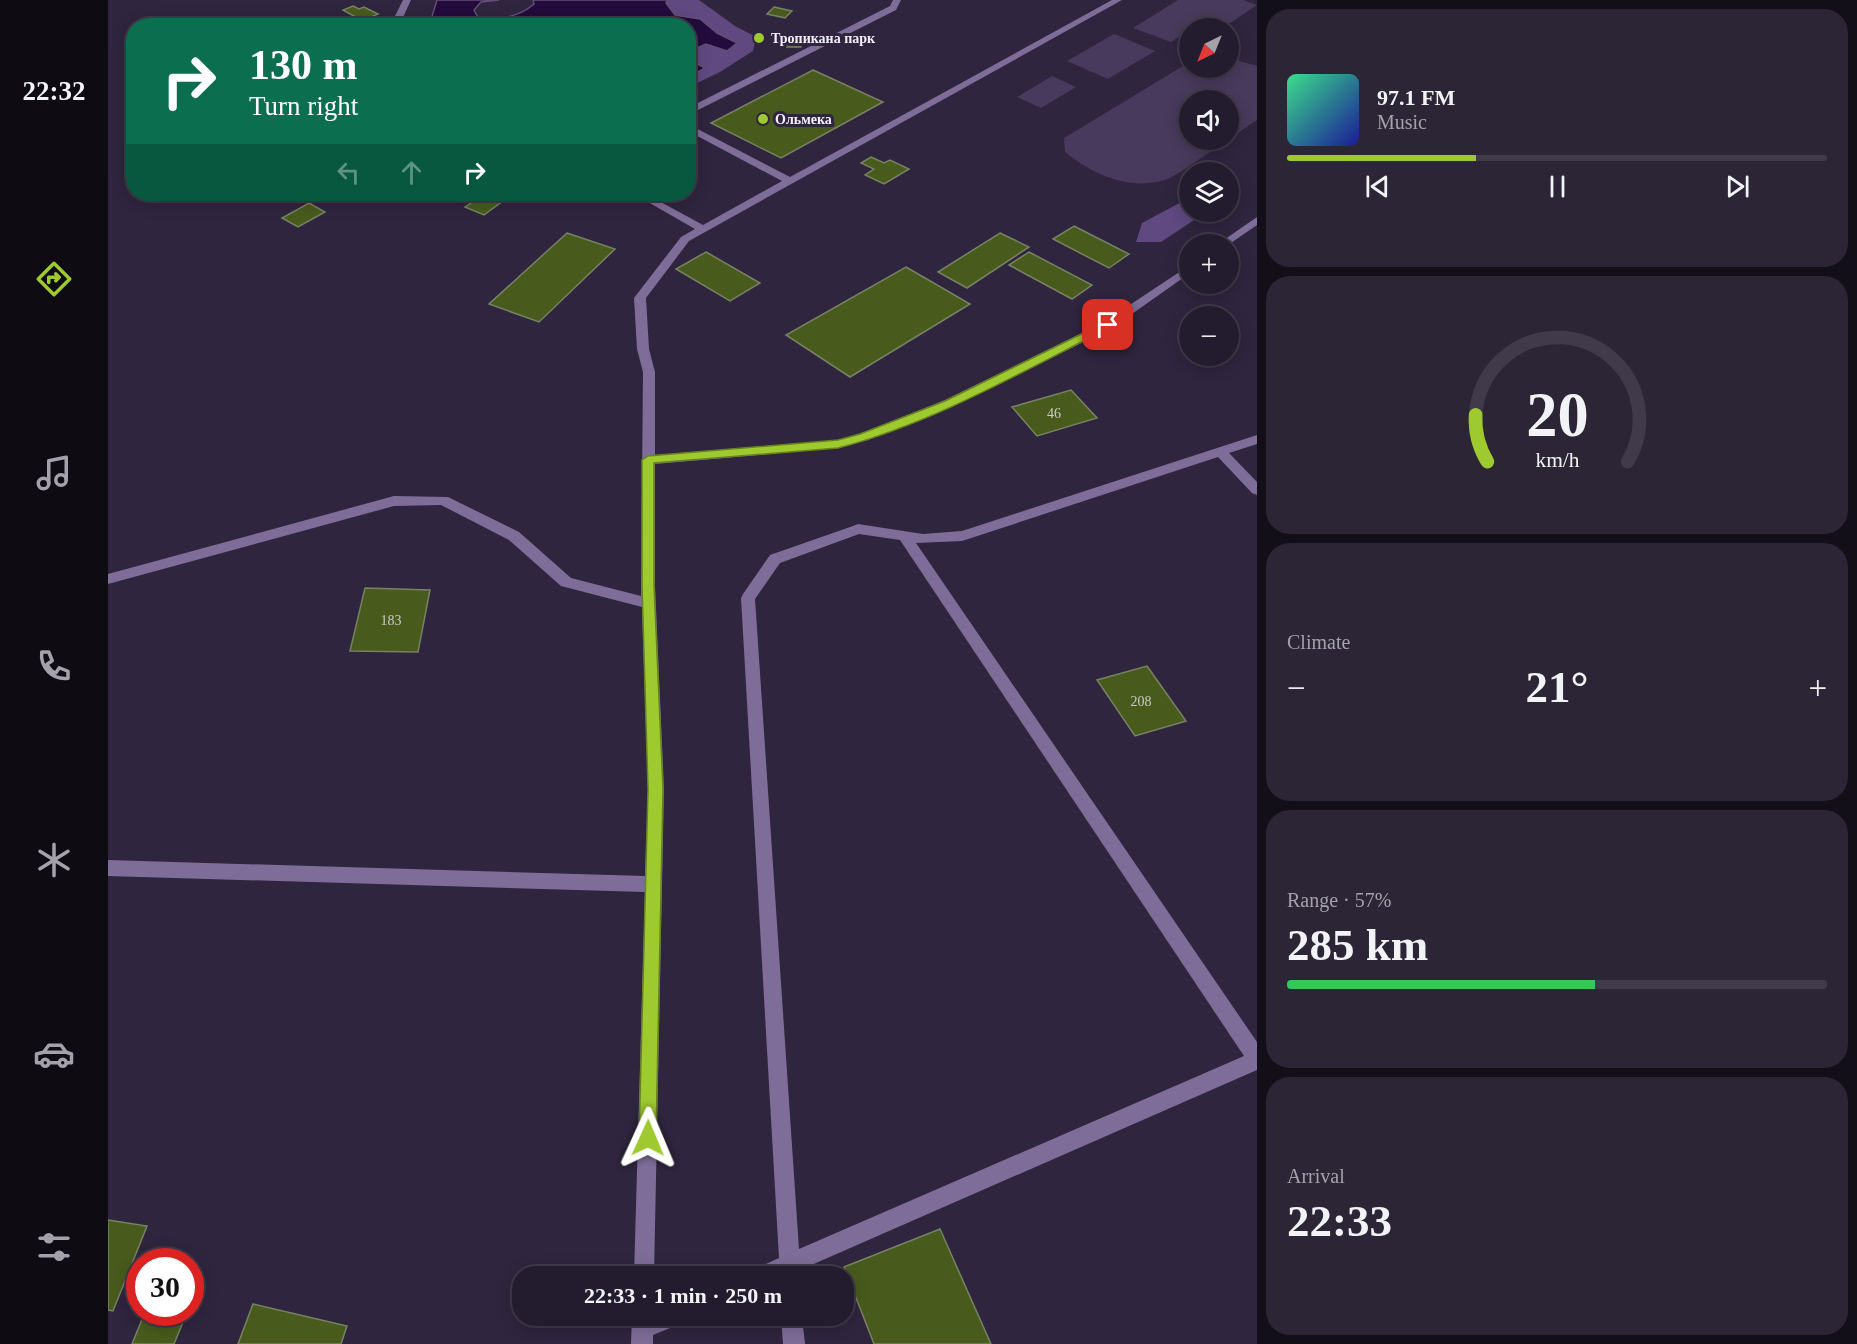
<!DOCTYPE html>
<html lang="en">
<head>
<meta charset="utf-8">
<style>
	:root { --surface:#231c2e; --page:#2b2536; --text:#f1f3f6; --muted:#a3a1aa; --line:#403a4a; --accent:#9eca2f }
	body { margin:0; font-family:"Times New Roman",serif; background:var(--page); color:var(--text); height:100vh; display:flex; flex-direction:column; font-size:22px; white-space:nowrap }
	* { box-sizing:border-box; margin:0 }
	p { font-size:20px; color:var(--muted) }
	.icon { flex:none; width:33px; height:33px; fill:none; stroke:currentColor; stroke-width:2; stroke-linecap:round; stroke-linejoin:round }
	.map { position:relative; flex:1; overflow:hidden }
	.details { display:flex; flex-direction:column; gap:9px; padding:9px; background:#130f19; width:600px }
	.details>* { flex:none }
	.guide { position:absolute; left:18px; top:18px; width:570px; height:183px; border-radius:24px; box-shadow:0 3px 15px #0003,0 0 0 2px var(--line); background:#0b6e4f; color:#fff; overflow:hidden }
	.needle { width:39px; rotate:223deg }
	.tools { position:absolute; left:1071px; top:18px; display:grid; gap:12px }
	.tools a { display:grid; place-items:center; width:60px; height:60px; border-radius:50%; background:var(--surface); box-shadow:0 3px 15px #0003,0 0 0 2px var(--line); font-size:30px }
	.speed { position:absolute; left:18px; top:1248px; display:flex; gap:12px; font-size:30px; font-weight:700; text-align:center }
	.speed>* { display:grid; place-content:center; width:78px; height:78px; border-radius:50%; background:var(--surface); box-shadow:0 3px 15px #0003,0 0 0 2px var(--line); line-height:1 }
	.speed .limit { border:9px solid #d22; background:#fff; color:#111 }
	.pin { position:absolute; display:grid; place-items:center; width:51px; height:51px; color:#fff; margin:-26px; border-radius:12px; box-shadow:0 3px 9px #0006 }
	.me { position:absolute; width:66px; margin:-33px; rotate:1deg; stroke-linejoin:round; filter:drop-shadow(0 0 4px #0008) }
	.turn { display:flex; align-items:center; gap:21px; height:126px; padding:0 24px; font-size:27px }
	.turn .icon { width:78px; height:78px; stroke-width:2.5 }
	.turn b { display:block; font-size:42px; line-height:51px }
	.lanes { display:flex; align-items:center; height:57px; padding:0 24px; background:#0003; justify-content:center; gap:30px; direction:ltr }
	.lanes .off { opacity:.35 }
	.big { font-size:45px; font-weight:600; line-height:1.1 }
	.details .widget { flex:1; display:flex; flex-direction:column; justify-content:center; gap:9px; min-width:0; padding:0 21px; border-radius:24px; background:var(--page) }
	.details .dial { align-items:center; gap:0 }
	.dial svg { height:156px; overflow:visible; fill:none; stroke:var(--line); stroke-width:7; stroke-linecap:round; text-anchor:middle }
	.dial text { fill:var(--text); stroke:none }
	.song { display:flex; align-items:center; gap:18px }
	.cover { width:72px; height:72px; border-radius:9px; background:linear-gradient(135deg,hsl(150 70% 55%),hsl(240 70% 35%)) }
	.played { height:6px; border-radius:3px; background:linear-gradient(90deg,var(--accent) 35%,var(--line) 35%) }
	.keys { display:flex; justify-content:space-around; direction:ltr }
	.heat { display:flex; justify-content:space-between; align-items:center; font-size:33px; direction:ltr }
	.charge { height:9px; border-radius:4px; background:linear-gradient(90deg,#34c759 57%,var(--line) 0) }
	.trip { position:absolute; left:404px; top:1266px; width:342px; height:60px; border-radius:24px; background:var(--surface); box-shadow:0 3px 15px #0003,0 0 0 2px var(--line); font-weight:600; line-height:60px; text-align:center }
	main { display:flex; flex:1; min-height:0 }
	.tab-bar { display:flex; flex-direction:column; width:108px; justify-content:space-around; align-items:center; background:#0e0b12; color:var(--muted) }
	.tab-bar .icon { width:42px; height:42px }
	.tab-bar .active { color:var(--accent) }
	.tab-bar b { font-size:27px; color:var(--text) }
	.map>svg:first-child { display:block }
	.green { fill:#473a5c }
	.forest { fill:#5f4980 }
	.water { fill:#230b3d; stroke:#624f77; stroke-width:1.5 }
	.building { fill:#485b1d; stroke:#778264; stroke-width:1.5 }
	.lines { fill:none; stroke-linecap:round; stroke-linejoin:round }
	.minor { fill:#7e6d98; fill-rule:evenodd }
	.route { fill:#9eca2f; stroke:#67831f; stroke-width:1.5 }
	.poi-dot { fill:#9eca2f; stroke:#2f253e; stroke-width:2 }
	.labels { text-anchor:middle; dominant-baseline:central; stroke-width:6; stroke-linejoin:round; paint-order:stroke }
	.far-poi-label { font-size:14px; font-weight:bold; fill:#f4effd; stroke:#2f253e; text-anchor:start }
	.number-label { font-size:14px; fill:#c9cac5 }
</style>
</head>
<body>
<main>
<nav class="tab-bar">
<b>22:32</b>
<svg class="icon active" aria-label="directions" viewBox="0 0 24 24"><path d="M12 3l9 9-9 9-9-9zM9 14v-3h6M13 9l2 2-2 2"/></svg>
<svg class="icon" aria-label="music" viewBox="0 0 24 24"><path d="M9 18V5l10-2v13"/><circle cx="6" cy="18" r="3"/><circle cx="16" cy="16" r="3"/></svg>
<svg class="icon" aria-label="phone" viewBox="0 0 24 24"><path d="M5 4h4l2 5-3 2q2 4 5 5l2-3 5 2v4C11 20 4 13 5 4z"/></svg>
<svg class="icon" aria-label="climate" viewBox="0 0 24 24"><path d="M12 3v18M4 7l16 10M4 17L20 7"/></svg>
<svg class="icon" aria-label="car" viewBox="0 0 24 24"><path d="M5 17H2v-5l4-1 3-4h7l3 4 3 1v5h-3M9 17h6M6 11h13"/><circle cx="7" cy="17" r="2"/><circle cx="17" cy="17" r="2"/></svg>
<svg class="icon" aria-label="filters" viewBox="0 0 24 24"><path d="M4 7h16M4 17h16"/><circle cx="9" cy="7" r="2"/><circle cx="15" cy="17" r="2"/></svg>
</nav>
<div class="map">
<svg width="1149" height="1344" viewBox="0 0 1149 1344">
	<rect width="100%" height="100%" fill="#2f253e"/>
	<!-- green -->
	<path class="green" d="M1070,0h65l14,5 -33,22 -20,-7 -33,22 -38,-14z
		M1006,34l41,17 -47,28 -41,-18z
		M1121,58l28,8v54l-28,19 -1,-39h-38v40h38c-15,9 -50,36 -63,40 -36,11 -73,-6 -100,-28l-1,-14 124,-75 2,5h38z
		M944,76l24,11 -35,21 -24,-11z"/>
	<!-- forest -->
	<path class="forest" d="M559,0h32l36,26 21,11 -3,14 -33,21 -31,15 5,-38 12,-5 21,7c-16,-28 -21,-31 -52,-36l-9,-12z
		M1081,198l1,14h16l-45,30h-25l6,-19z"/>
	<!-- water -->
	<path class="water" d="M329,0h62l-18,2 -7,8 4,7c20,4 41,0 56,-13l-1,-4h134l-1,3 9,12 25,4 17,14 20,10 -10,8 -21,-7 -12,5 -1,13 12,6 -16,9 -1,-51 -255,-1 -2,-5z"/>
	<!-- building -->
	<path class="building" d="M245,6l6,3 5,-2 14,7 -5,2 7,4 -5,2 3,1 -5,3 -23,-2 6,-3 -6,-3 4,-2 -11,-6z
		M666,7l18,4 -7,7 -18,-4z
		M676,38l17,1v8h-18z
		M705,70l70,32 -102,56 -70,-35z
		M763,157l13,6 6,-3 19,9 -25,15 -19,-9 9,-6 -13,-6z
		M376,194h23l4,1 -27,20 -19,-8z
		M201,203l16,9 -27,15 -16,-9z
		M966,226l55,28 -20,14 -56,-29z
		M459,233l48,16 -76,73 -50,-18z
		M892,233l29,14 -62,41 -29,-16z
		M598,252l54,31 -30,18 -54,-32z
		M921,252l63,33 -20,14 -63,-34z
		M798,267l64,37 -120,73 -64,-42z
		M963,390l26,28 -60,18 -25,-29z
		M257,588l65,2 -12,62 -68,-1z
		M1039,666l39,55 -51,15 -38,-56z
		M0,1220l39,6 -34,85 -5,-1z
		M832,1229l51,115h-117l-30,-77z
		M145,1304l94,22 -6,18h-103z
		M37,1312l41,3 -12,29h-42z"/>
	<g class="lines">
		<!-- minor -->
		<path class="minor" d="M295,0h8l-12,26h-9z
			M785,0h8l-5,10 -208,105v-7l202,-102z
			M1004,0h10l-433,241 -43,57 3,51 6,23v83l183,-15 22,-6 85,-34 159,-78 86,-57v8l-78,55 -159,78 -85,34 -30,8 -183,16v121l9,204 -10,487h-20l11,-384 -537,-16v-16l537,16 3,-87 -6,-182 -81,-21 -52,-46 -68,-35 -47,1 -286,78v-10l286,-78 54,1 71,35 52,46 70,18 2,-224 -6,-23 -3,-51 47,-61 14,-8 -61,-35h12l57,31 79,-44 -94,-50v-7l102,53z
			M1149,217v8l-29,20 -10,-1z
			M1149,435v9l-28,9 28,29v13l-5,-2 -34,-36 -256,84 -46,2 341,499v28l-457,200v6h-48l3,-7 24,-11 -38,-660 2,-4 27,-39 83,-29 5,-2 65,10 39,-3zM751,534l41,6 344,516 -445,193 -44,-650 25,-36z
			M524,1316h51l-3,8 -27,11v9h-22z
			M673,1316h21l3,28h-22z"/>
	</g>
	<!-- route -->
	<path class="route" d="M1000,321l3,1v5c-88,44 -177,96 -273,121l-184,15v122l9,204 -7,349 -2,6 -6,3 -7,-3 -2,-6 9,-349 -6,-204v-125l6,-4 190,-16 22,-6 85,-33z"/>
	<!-- markers -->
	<g class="poi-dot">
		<circle cx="651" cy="38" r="6"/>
		<circle cx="655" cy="119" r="6"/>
	</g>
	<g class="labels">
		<!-- far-poi labels -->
		<g class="far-poi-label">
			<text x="663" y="38">Тропикана парк</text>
			<text x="667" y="119">Ольмека</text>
		</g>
		<!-- number labels -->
		<g class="number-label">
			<text x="946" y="413">46</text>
			<text x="283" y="620">183</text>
			<text x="1033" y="701">208</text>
		</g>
	</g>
</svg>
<div class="tools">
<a><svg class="needle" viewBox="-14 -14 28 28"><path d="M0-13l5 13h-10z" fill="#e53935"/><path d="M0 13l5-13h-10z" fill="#a3a1aa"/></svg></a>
<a><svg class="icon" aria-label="sound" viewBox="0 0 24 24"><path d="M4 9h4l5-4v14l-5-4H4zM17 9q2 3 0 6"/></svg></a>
<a><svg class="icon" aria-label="layers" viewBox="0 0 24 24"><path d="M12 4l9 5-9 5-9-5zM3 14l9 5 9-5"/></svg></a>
<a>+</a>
<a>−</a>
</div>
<div class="speed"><div class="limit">30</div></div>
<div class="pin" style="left:1000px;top:325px;background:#d93025"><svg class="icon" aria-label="arrive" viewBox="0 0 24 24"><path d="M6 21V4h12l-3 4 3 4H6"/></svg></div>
<svg class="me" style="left:540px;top:1138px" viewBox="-20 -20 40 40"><path d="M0-17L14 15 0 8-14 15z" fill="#9eca2f" stroke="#fff" stroke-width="4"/></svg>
<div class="trip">22:33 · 1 min · 250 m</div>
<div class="guide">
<div class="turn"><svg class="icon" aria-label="right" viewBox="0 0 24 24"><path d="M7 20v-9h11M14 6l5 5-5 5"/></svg><div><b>130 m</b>Turn right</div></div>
<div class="lanes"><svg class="icon off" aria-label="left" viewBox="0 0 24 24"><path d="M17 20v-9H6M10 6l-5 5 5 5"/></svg><svg class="icon off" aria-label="ahead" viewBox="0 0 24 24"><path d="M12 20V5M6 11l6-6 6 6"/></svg><svg class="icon" aria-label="right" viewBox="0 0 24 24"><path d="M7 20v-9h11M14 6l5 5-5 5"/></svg></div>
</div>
</div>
<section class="details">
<div class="widget">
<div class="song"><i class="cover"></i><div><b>97.1 FM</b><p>Music</p></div></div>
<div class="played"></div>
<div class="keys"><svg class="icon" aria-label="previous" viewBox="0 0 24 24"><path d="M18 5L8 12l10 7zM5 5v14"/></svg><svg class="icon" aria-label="pause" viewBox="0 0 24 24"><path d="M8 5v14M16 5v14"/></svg><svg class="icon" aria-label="next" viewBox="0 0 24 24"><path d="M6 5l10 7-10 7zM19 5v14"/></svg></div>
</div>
<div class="widget dial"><svg viewBox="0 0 100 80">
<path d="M14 69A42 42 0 1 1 86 69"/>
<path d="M14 69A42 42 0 0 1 8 45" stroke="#9eca2f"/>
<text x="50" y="56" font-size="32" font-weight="700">20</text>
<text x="50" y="72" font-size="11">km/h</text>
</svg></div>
<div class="widget"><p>Climate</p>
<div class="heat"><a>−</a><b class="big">21°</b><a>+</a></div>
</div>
<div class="widget"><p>Range · 57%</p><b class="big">285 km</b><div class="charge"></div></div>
<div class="widget"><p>Arrival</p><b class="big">22:33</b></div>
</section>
</main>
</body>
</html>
